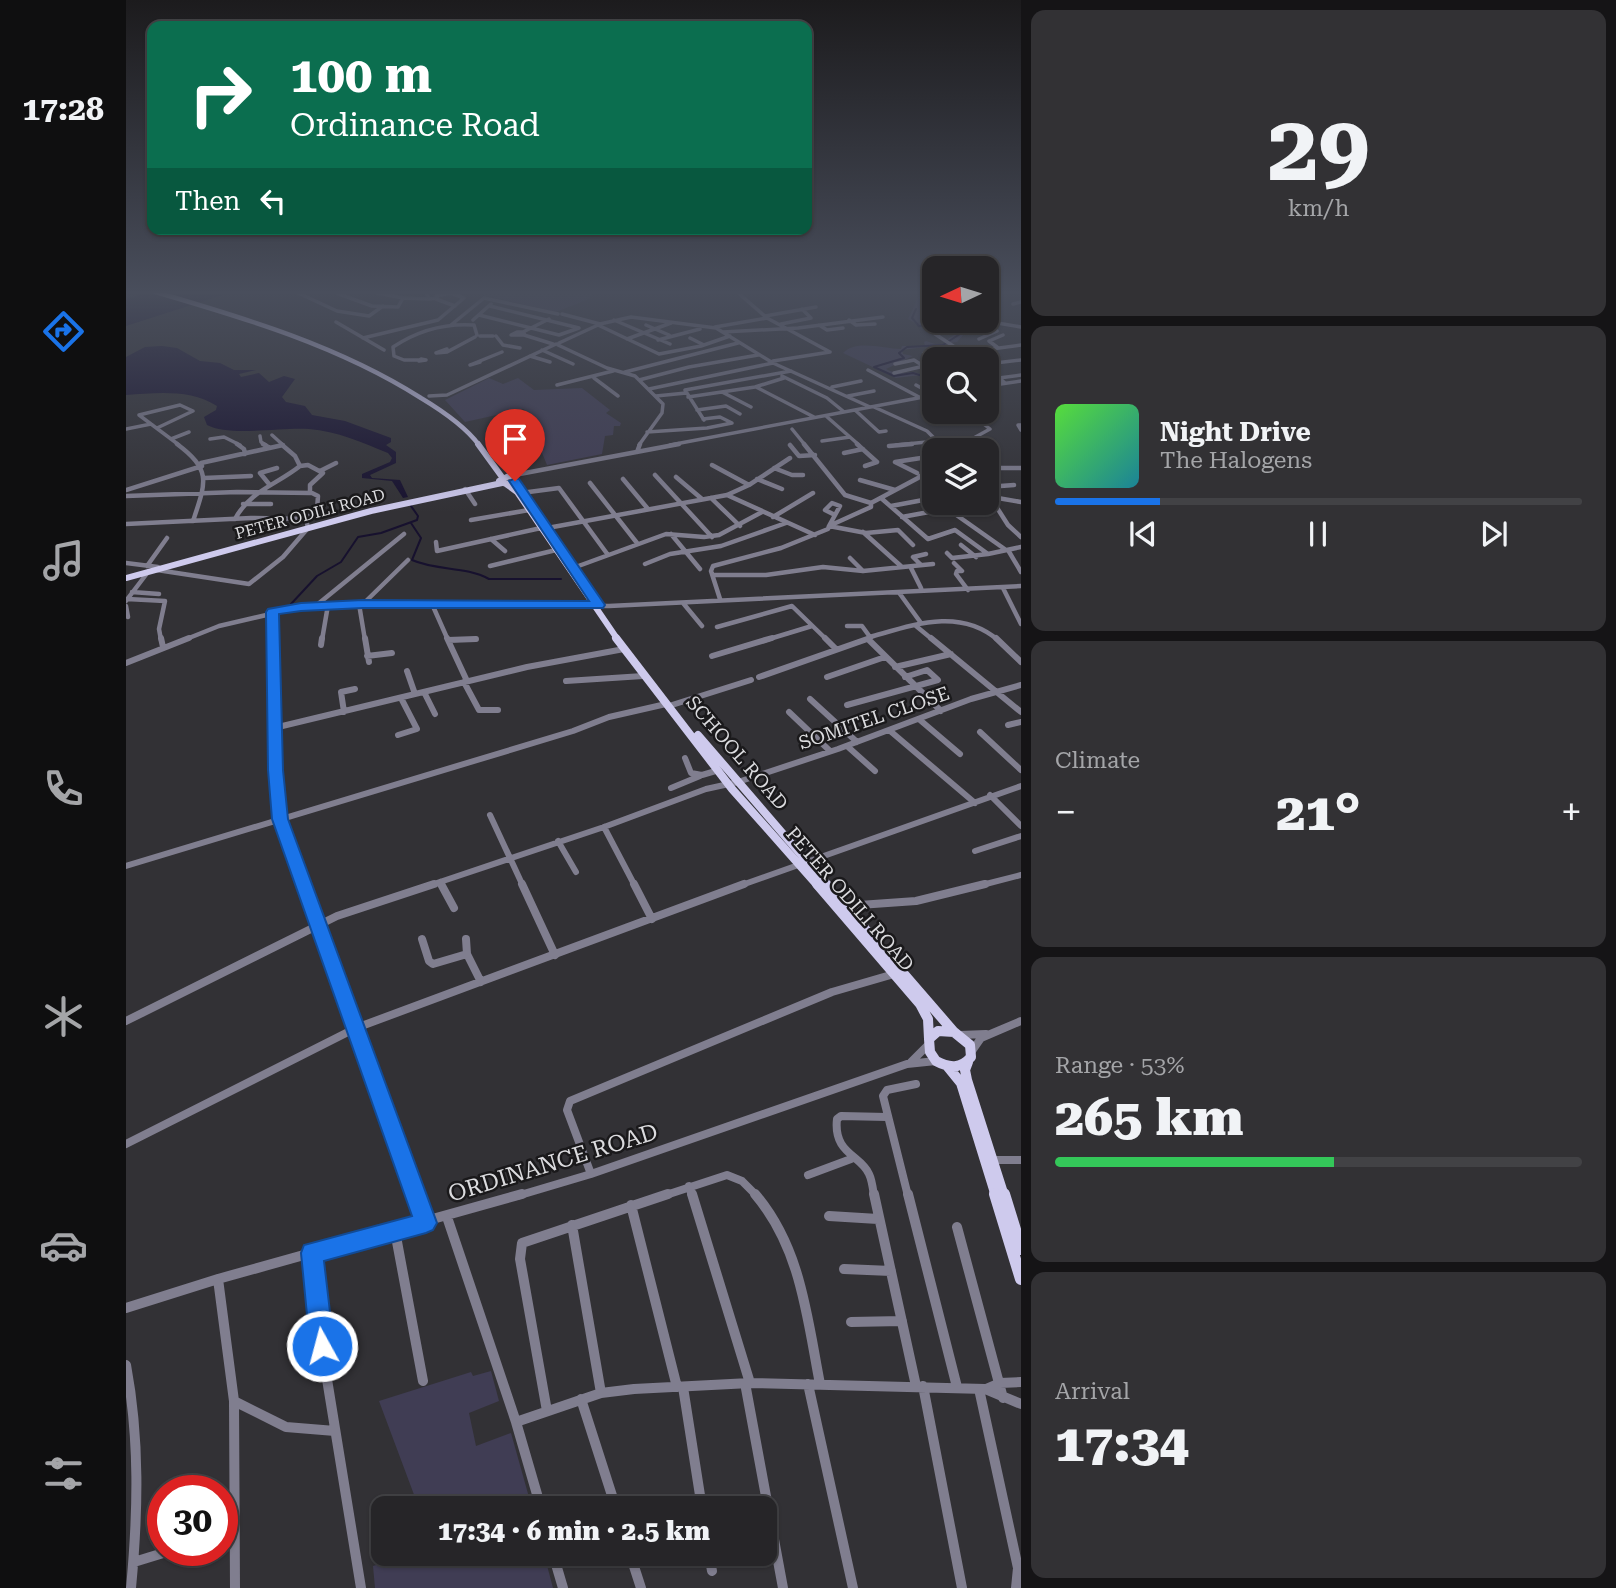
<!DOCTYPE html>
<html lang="en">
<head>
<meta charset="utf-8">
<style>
	:root { --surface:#262528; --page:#323134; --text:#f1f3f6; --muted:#a4a5a8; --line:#424245; --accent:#1a73e8 }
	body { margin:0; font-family:"Roboto Serif",serif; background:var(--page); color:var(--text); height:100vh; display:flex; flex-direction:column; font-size:26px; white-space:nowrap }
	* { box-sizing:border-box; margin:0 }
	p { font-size:23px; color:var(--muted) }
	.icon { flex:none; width:38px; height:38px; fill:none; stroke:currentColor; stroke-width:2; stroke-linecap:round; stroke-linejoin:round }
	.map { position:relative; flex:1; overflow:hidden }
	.side { display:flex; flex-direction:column; gap:10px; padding:10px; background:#151416; width:595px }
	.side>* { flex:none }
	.banner { position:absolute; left:21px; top:21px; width:665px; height:214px; border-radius:14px; box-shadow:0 2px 5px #0004,0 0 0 2px var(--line); background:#0b6e4f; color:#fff; overflow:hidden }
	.needle { width:46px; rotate:266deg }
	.controls { position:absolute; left:796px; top:256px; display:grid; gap:14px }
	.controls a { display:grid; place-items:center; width:77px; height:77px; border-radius:14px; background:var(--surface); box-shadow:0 2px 5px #0004,0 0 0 2px var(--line); font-size:35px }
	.speed { position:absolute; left:21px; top:1475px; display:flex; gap:14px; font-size:35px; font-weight:700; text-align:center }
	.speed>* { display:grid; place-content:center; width:91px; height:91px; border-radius:50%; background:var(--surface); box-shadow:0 2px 5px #0004,0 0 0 2px var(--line); line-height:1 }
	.speed .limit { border:10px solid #d22; background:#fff; color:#111 }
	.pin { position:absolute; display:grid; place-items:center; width:60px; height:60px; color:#fff; margin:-72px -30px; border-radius:50% 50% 50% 0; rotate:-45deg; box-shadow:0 0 7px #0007 }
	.pin .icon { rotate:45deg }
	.me { position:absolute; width:77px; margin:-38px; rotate:353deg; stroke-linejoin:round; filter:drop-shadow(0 0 5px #0008) }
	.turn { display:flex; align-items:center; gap:24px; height:147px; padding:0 28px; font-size:32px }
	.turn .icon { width:91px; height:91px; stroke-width:2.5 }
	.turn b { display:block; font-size:49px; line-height:60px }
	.then { display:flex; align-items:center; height:66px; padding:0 28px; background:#0003; gap:14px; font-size:26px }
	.big { font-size:52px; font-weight:800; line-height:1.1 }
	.side .tile { flex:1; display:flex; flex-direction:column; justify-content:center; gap:10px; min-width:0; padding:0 24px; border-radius:14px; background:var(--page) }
	.side .dial { align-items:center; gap:0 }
	.dial b { font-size:91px; line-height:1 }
	.song { display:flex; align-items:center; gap:21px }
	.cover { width:84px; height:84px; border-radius:10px; background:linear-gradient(135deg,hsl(110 70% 55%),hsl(190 70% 35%)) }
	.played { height:7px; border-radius:4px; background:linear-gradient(90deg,var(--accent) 20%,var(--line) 20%) }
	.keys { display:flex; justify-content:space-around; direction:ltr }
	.heat { display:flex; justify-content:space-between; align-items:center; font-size:38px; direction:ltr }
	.charge { height:10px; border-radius:5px; background:linear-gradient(90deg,#34c759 53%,var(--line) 0) }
	.trip { position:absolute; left:245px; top:1496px; width:406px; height:70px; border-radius:14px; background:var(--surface); box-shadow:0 2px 5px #0004,0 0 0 2px var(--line); font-weight:800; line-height:70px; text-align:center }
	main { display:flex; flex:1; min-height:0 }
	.tabs { display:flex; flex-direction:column; width:126px; justify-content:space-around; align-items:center; background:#0f0f10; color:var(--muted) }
	.tabs .icon { width:49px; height:49px }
	.tabs .on { color:var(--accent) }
	.tabs b { font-size:32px; color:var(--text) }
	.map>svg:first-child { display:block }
	.green { fill:#403d54 }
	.water { fill:#17112e }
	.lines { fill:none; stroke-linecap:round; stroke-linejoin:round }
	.stream { stroke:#17112e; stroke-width:2 }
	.minor-far4 { stroke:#807e8f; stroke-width:3.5 }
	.minor-far3 { stroke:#807e8f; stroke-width:4.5 }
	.minor-far2 { stroke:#807e8f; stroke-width:6 }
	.minor-far1 { stroke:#807e8f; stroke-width:8 }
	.minor { stroke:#807e8f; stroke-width:10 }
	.major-far4 { stroke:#cecaed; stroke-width:4.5 }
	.major-far3 { stroke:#cecaed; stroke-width:6 }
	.major-far2 { stroke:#cecaed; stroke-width:8 }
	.major-far1 { stroke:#cecaed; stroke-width:10 }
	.major { stroke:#cecaed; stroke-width:12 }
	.route { fill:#1a73e8; stroke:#114b97; stroke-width:2 }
	.labels { text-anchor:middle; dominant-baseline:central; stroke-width:5; stroke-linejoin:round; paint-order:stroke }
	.far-street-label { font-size:16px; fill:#dbdbde; stroke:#1a191b }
	.street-label { font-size:19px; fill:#dbdbde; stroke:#1a191b }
	.near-street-label { font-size:23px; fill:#dbdbde; stroke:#1a191b }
</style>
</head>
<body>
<main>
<nav class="tabs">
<b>17:28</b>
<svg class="icon on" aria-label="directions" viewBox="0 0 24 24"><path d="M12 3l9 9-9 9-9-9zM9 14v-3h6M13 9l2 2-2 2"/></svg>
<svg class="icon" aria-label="music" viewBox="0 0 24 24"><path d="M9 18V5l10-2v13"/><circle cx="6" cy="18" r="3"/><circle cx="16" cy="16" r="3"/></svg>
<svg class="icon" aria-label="phone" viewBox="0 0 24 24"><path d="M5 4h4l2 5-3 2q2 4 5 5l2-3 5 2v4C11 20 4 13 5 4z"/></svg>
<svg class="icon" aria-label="climate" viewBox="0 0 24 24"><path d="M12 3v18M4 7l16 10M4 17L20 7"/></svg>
<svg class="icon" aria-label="car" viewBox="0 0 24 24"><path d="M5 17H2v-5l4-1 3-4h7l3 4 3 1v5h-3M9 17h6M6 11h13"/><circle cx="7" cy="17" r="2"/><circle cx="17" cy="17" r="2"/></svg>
<svg class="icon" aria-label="filters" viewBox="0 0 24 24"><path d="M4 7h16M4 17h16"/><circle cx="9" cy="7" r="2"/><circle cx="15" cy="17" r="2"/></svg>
</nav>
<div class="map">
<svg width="895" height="1588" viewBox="0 0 895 1588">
	<rect width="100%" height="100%" fill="#323135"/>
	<!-- green -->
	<path class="green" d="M340,291h128l-5,8 -33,13z
		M795,291l3,6 -3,6 4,-3v-7l9,1 -14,13v13c13,8 28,1 42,6l3,7 -8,9 -6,1 -3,-4 11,-7 -3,-6 -15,-2 -17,4 -16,-9z
		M800,341l9,3h13l-46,6 1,4 10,2 -27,13c16,9 24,-1 35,6l-25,3 -53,-25c14,-14 41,-4 58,-4l1,-3h23l-1,-4z
		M363,378l14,6 15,-6 16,12 48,-2 28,22 -4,3 15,10 -1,3h-6l-1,9 -8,1 -3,18 -55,11 -23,-56 -59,13 -20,-22z
		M365,1371l8,30 -30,12 7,33 35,-13 21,75h-113l-40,-107 92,-29 2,4z
		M284,1554h134l9,34h-178l-2,-22z"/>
	<!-- water -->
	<path class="water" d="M26,291h83l-109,35v-27z
		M36,346l15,2 23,13 20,2 14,7h22l-17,4 2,3 18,-4 10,9 15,-6 11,3 -13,18 4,5 19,4 7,9 33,6 46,17v4l-5,3 10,7v11l-26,12 2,3 28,2 8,17 -5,1 -11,-17 -30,-3v-4l28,-12 2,-4 -4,-5c-25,-10 -51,-22 -79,-24 -29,-2 -79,8 -102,-4l-3,-8 12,-7 1,-4c-27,-17 -60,-13 -91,-11v-38l19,-10z"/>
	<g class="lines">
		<!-- stream -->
		<path class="stream" d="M790,309l-4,9 7,8 28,-3 14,4 2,5 -20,13 -36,2 -8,6 5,5 -30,9 20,9 19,-3 13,4 8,-2
			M861,410l9,5
			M285,523l10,15 -9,22c25,11 53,6 77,19h72
			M165,604l26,-28 24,-14 17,-25 23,-4 36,-13 1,-4 -7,-10"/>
		<!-- minor-far4 -->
		<path class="minor-far4" d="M168,291l43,20 32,5 14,-10
			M205,291l41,15 26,1 5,-9
			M241,291l36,7 26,1
			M300,291l3,8 8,-1 -1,-2
			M310,299l19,7
			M887,304l8,-2
			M436,314l38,10 31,-7 85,11 57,35 97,44
			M353,315l80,20 20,-7 -89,-22
			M639,316l51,-9
			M641,318l63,34
			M347,320l18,-16
			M488,320l56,24
			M723,320l7,5 19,-1
			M845,320l26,11 -18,8
			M854,320l41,7
			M210,322l48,28
			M655,324l30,-6 -9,-9
			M325,325l33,-27 74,16
			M472,325l61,29 42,-8 29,-10
			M520,325l23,10
			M693,325l8,5 16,-2
			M589,327l52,-9 -31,-27
			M391,332h6l2,3h-14z
			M397,332l26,-13
			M597,332l75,-4 85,-11
			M809,334l38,25
			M398,335l29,9
			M354,336h13
			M370,336l7,9 17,3
			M237,338l75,-18 26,-22 -13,-5 -15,3
			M564,338l14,7
			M501,339l44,-16
			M532,340l42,-11
			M433,343l39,-18
			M432,345l49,23 28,8 28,28 -1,9 -23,32
			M871,347l-8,-6 14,-6
			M321,349l-11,4 11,-1 28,-15
			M416,350l31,14
			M798,353l7,4 90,-12
			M404,356l20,6
			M295,359l5,1 -7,1z
			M293,360h-15l-10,-4 -1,-9c24,-16 52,-24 81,-22l3,10
			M647,361l57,-9
			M354,362l-10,3 32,-13
			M769,364l19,-4 14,9h6
			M861,364l34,-4
			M797,365l11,-2
			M861,369l18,14
			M742,370l51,27
			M499,372l113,-29
			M768,373l30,-7
			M656,376l45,22 16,13
			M468,378l24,18
			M873,378l22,-3
			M513,380l50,-13 69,-12
			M431,385l56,-14
			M790,385l18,10
			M861,386l34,-5
			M630,387l58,30
			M706,387l29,-6
			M523,389l124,-26
			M596,392l29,15
			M303,396l18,-1 109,-51
			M530,396l30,-3
			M722,396l26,-5
			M562,397l67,-10 29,-9
			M748,407l53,24 14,14
			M571,410l29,-4 14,8
			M729,410l24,22 7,-1
			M700,416l33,29
			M578,420l-19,-30 106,-19
			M895,425h-3l3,5
			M31,428l36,-17 -13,-6 -41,10 40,30
			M0,429l25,-5
			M666,429l13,16
			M521,432l60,-4 25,-5 -12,-6 -17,2
			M146,435l11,10
			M134,436l1,6 5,3
			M45,439l18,-7
			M84,439l14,-2 16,8
			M696,441l28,-4
			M544,445l264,-50
			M770,445l41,-4
			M835,445l29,-16 -19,-15"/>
		<!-- minor-far3 -->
		<path class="minor-far3" d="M51,444c35,26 29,38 16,77
			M111,444l7,5 1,5
			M137,444l7,4
			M678,444l41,51 26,8
			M731,444l20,18 -12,4
			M814,444l6,6
			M664,445l9,11 16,-1
			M763,446l23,-2
			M827,450l11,-6
			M511,452l3,-8
			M718,453l19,-4
			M75,463l82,-18
			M586,465l37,20
			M174,466l8,-1 15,8 -13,12v8
			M648,468l18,7h11
			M861,468h34
			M194,471l16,-8
			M791,473l-22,-11 39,-6
			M529,475l57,62
			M861,475h9
			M383,476l170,-32
			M550,477l26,22
			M78,478l47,-2
			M497,479l25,30
			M631,479l25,10
			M734,480l35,10
			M464,483l47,60
			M143,484l-9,-11 17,-5
			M861,487l27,-2
			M339,489l10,15
			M0,490l76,-24
			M861,492l21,33 13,12
			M395,493l38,-5 49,67
			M601,495l88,40
			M0,496l111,-4 75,1 6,3 -1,14 -11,9
			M866,497l29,5
			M585,498l29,28
			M755,498l47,41 27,-9 33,24 33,-7
			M117,504h28
			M765,506l43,-8
			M829,514l51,36
			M709,515l-10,-5 7,-7 8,3 -11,20 37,7 32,-3 15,15
			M647,517l40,-24
			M776,517l27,-5
			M109,519c15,-28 41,-34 65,-53l-5,-10 -14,-12
			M345,520l58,-10
			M0,524l125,-6 55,1 2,9 -25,29 -34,27 -92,-14
			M416,529l185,-34 22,-10 41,-27
			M737,532l39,35
			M545,534l29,35
			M365,539l14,12
			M310,542l1,9 104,-23
			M835,545l15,12
			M882,550l13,22
			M821,553l5,5 36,-4
			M724,558l13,13
			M0,563l32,4
			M828,563l8,8h-5l-1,3 12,16
			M519,564l25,-10 51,-8 65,-23
			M795,565l-8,-8 13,-3
			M21,566l20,-28
			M364,566l66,-16
			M447,568l93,-34 38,3 15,-2 43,-23
			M785,568l10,20
			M588,575h52l57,-8 40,4 70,-7
			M877,588l18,36
			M6,592l27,2
			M774,594l21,29
			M1,599l38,2 -6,28 2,11
			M594,599l-9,-28 2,-5 68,-18 47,-19 1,-3 42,-19v-4l47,-25 16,-13
			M0,601l22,-29
			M557,603l19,23
			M192,604l86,-70
			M233,604l6,36
			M237,604l45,-44
			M306,604l16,36
			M0,606l2,11
			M147,612v28
			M721,626h15l8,11
			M790,626l17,14
			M591,627l75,-21 35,34
			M58,640l35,-14 82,-19 62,-3 246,2 412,-20
			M196,640l6,-35
			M328,640l22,-1
			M640,640l46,-14
			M743,640l1,-3c43,-12 89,-30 128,3"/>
		<!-- minor-far2 -->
		<path class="minor-far2" d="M35,638l2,9
			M147,638l2,132 5,49 24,67
			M239,638l4,24
			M321,638l20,43
			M699,638l11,11
			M805,638l90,74
			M870,638l25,24
			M322,640l28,-1
			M743,640l72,71
			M195,645l1,-7
			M241,656l25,-3
			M586,656l60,-18
			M0,663l63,-25
			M769,667l56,-13
			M281,671l8,23
			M633,677l111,-39
			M701,677l58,-20
			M440,681l77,-5
			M338,682l15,28h19
			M298,692l11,22
			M684,699l47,43
			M546,705l79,-25
			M721,705l91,-25 -11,-10 -22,7
			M218,712l-3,-20 14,-3
			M663,712l41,39
			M794,720l40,34
			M882,725l13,-3
			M148,728l253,-61 97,-18
			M763,730l86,73
			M854,732l41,38
			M272,735l19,-6 -16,-31
			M721,746l28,25
			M559,758l6,15 11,2 17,-5
			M545,788l29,-12
			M864,795l31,31
			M364,815l33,71
			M478,827l31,59
			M432,841l18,31
			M849,851l46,-15
			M0,866l447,-135 36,-14 57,-13
			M314,882l2,4
			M302,886l176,-59 102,-38 32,-7 100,-33 133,-50 50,-14
			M613,886l282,-100
			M852,886l43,-11"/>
		<!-- minor-far1 -->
		<path class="minor-far1" d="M177,884l113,312
			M315,884l13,24
			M396,884l33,71
			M508,884l18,35
			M719,906l71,-5 69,-17
			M296,939l7,22 4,3 34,-10
			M340,939l1,15 14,28
			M0,1021l211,-105 97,-32
			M834,1035l26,-1
			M846,1051l9,-13 40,-17
			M785,1062l16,-16
			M0,1144l230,-116 388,-144
			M867,1160h28
			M465,1174l-24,-64 3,-9 262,-109 62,-18
			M682,1175l43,-16
			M563,1186l3,10
			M391,1196l74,-22 316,-110 29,-3
			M537,1196l64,-21 15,6 15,15
			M748,1196c-1,-7 -2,-16 -5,-22 -8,-19 -36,-20 -32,-55l4,-3 46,1
			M782,1196l-25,-100 4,-6 29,-6"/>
		<!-- minor -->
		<path class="minor" d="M290,1194l10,29
			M566,1194l58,189
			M629,1194c46,54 52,123 65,190
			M748,1194l42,192
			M782,1194l49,193
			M505,1205l46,182
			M703,1216l49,3
			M321,1217l69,205 25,86
			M446,1225l29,168
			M831,1227l46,171
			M269,1231l28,150
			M186,1253l13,114 36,221
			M718,1269l47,2
			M92,1279l16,122 1,187
			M0,1308l92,-29 304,-85
			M725,1322l51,-1
			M0,1365c14,75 12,148 5,223
			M619,1383l38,205
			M682,1384l45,204
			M797,1386l39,202
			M557,1387l19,121
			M853,1389l39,179 -2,20
			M860,1389l14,-6 21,-1
			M455,1399l35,109
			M108,1401l52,26 49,4
			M421,1411l-27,-152 2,-16 146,-49
			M390,1422l85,-29 33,-4 116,-6 235,6 36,15
			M96,1537l12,-4
			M427,1554l10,34
			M504,1554l11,34
			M583,1554l3,17
			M8,1562l39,-12"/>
		<!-- major-far4 -->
		<path class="major-far4" d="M26,291c93,27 187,55 269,107 20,12 44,28 58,47"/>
		<!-- major-far3 -->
		<path class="major-far3" d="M352,444l24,33
			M383,476l5,2 1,4 -9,2 -7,-3z
			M380,484l11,8 101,148
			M0,578l245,-67 131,-28"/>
		<!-- major-far2 -->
		<path class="major-far2" d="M490,638l116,151 86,97
			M572,735l130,151"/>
		<!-- major-far1 -->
		<path class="major-far1" d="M691,884l103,120 8,15 1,20
			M700,884l128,148
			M812,1031l16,1 16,13 1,12c-10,12 -22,11 -35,4l-6,-9 -1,-13z
			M842,1062l-3,8 2,10 37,116
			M822,1067l13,16 35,113"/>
		<!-- major -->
		<path class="major" d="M869,1194l26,85
			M878,1194l17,55"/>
	</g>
	<!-- sky -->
	<linearGradient id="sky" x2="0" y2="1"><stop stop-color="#1c1b1d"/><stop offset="0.57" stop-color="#494e5c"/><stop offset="1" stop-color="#494e5c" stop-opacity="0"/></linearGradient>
	<rect width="895" height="513" fill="url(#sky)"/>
	<!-- route -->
	<path class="route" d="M389,478l4,1 86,126 -2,3h-240l-62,3 -22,3 4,156 5,49 149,404 -4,7 -7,3 -102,28 10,85 -4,9 -8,3 -9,-3 -3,-9 -9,-93 3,-8 108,-29 -140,-397 -4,-49 -2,-158 2,-3 33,-6 62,-3 226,1 -80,-120z"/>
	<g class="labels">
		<!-- far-street labels -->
		<g class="far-street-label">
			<text transform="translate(184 514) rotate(-15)">PETER ODILI ROAD</text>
		</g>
		<!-- street labels -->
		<g class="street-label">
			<text transform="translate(748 718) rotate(-19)">SOMITEL CLOSE</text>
			<text transform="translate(611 753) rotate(49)">SCHOOL ROAD</text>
			<text transform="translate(724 899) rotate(49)">PETER ODILI ROAD</text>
		</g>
		<!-- near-street labels -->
		<g class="near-street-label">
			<text transform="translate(427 1163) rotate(-17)">ORDINANCE ROAD</text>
		</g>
	</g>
</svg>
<div class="controls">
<a><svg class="needle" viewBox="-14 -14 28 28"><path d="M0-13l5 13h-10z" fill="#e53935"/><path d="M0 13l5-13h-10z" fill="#a4a5a8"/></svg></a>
<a><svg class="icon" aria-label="search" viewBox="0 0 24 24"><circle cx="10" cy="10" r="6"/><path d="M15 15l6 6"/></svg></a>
<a><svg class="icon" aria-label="layers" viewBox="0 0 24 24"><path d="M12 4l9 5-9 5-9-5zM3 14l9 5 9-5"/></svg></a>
</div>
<div class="speed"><div class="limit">30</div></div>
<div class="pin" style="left:389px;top:481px;background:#d93025"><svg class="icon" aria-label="arrive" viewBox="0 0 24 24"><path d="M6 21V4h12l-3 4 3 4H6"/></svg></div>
<svg class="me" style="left:196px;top:1346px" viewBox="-20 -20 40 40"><circle r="17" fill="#1a73e8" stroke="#fff" stroke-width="3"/><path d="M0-11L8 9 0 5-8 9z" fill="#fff"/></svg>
<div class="trip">17:34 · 6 min · 2.5 km</div>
<div class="banner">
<div class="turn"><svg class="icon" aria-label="right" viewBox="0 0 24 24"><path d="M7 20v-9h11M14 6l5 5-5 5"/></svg><div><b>100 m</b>Ordinance Road</div></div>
<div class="then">Then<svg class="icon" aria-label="left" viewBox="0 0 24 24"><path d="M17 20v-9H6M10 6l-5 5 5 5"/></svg></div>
</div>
</div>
<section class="side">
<div class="tile dial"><b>29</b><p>km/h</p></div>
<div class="tile">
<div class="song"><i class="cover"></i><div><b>Night Drive</b><p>The Halogens</p></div></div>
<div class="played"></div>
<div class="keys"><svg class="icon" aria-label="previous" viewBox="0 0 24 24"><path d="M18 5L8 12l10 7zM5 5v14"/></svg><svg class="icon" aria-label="pause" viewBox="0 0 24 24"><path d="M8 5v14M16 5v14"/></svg><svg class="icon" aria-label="next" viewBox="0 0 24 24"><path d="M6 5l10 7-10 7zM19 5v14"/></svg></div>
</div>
<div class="tile"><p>Climate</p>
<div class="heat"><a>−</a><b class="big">21°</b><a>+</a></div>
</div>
<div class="tile"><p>Range · 53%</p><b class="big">265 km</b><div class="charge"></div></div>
<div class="tile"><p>Arrival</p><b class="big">17:34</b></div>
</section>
</main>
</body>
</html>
